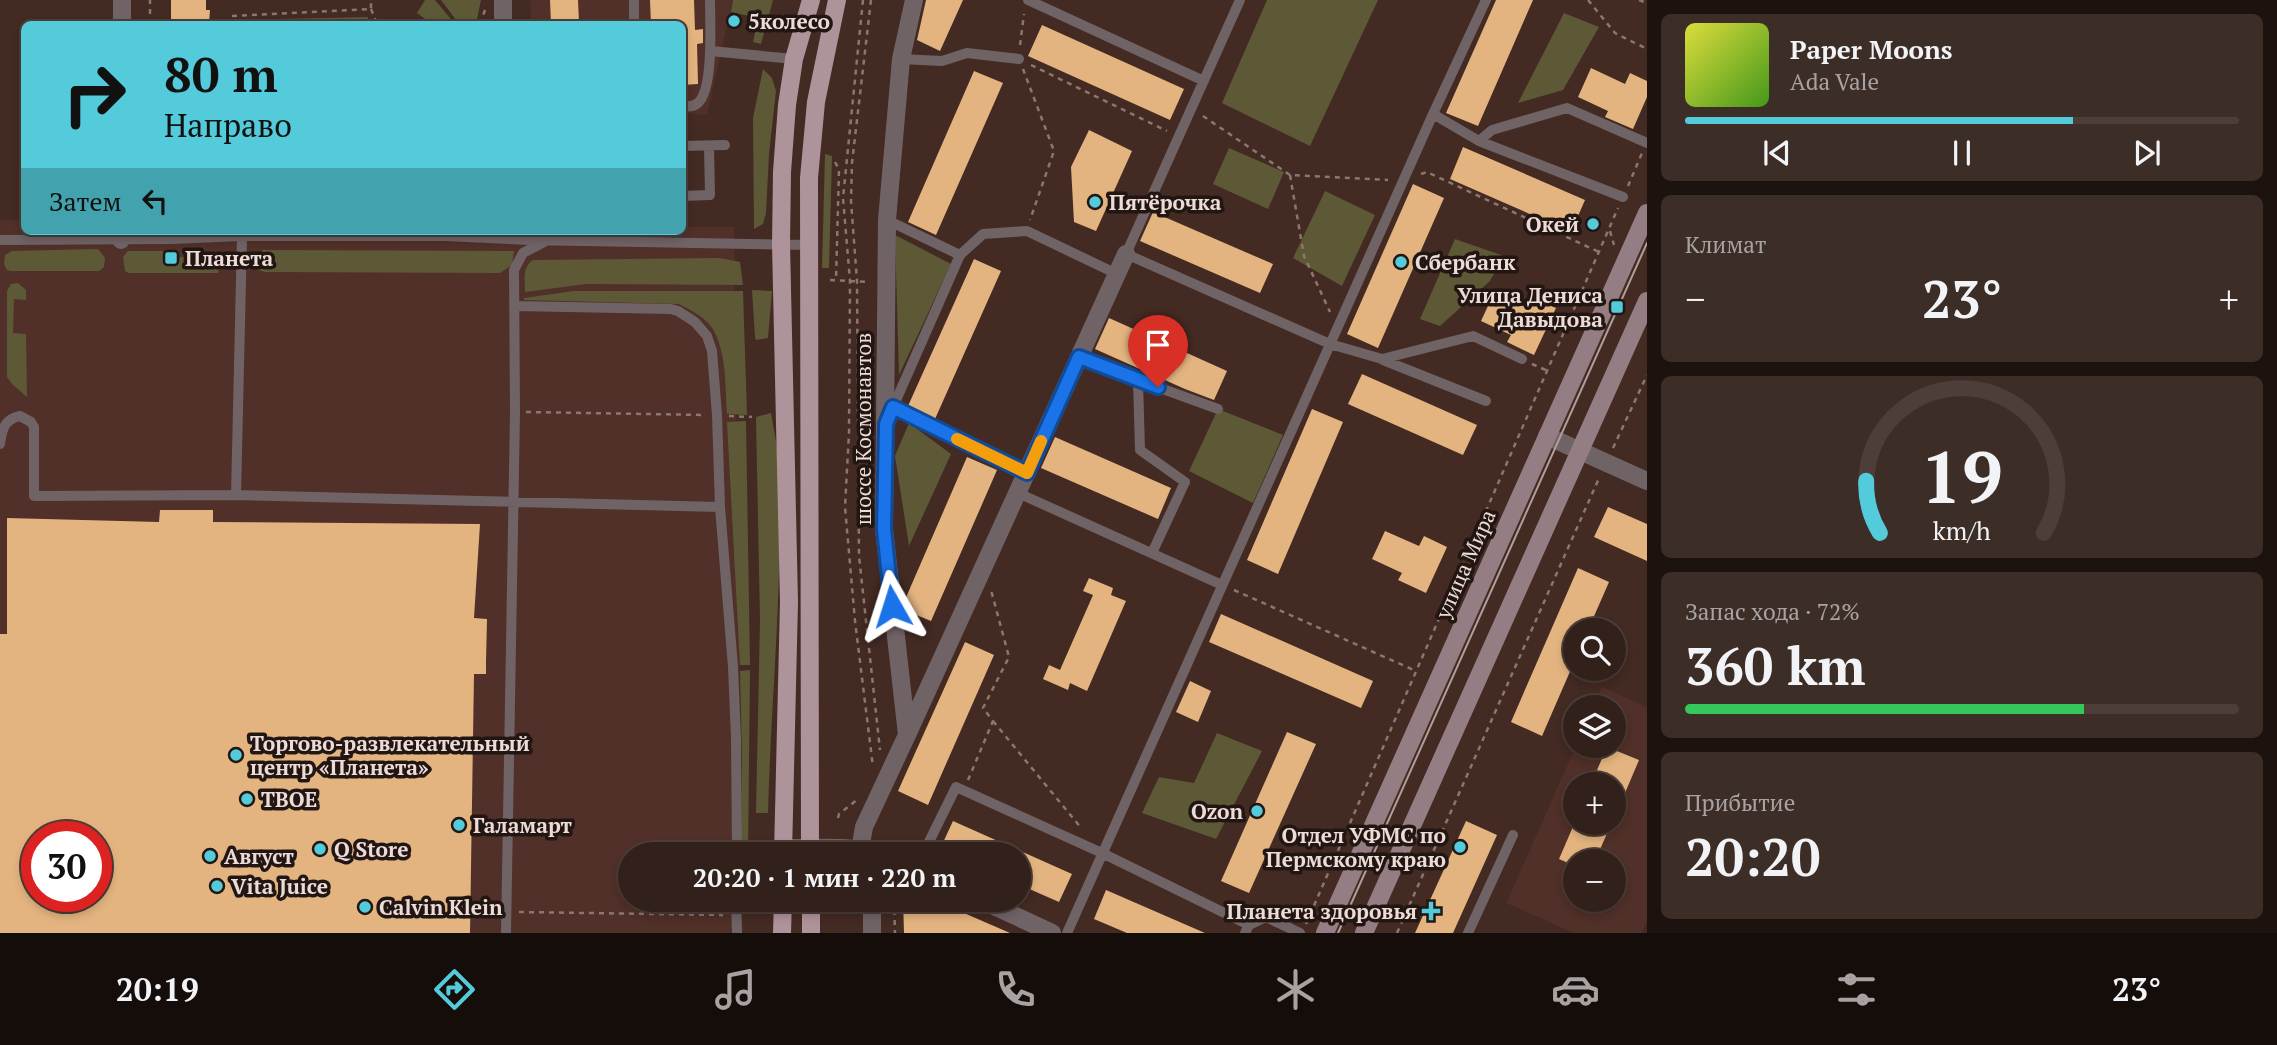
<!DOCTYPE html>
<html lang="ru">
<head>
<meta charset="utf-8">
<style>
	:root { --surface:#32201a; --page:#3d2d27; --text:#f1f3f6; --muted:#a8a3a2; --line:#4d3e39; --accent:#53cbda }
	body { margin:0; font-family:"PT Serif",serif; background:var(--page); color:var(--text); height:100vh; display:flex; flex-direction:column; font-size:26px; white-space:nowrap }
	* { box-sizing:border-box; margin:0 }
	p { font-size:23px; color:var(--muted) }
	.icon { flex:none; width:38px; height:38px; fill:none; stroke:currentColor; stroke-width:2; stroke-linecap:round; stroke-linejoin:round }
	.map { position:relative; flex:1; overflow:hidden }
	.side { display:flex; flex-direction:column; gap:14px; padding:14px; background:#1c120e; width:630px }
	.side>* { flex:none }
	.hud { position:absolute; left:21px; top:21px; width:665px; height:214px; border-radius:10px; box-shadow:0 4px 10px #0003,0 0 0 2px var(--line); background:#53cbda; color:#111; overflow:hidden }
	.controls { position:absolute; left:1563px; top:618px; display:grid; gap:14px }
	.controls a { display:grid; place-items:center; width:63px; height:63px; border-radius:50%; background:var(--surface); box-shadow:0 4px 10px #0003,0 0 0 2px var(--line); font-size:35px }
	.speed { position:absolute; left:21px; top:821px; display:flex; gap:14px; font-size:35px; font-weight:700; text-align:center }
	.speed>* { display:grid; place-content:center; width:91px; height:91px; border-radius:50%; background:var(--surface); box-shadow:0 4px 10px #0003,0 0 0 2px var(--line); line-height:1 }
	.speed .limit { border:10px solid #d22; background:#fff; color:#111 }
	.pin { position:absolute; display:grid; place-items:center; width:60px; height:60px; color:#fff; margin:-72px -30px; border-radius:50% 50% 50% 0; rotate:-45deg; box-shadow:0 0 7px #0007 }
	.pin .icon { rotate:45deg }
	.me { position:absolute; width:77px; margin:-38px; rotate:354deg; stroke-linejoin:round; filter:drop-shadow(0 0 5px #0008) }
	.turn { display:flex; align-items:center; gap:24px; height:147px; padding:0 28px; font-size:32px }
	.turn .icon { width:91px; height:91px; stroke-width:2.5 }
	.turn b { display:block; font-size:49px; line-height:60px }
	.then { display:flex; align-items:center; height:66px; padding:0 28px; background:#0003; gap:14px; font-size:26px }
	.big { font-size:52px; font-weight:700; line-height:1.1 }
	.side .card { flex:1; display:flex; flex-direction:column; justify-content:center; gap:10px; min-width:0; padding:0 24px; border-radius:10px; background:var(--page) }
	.side .dial { align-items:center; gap:0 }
	.dial svg { height:182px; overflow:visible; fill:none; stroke:var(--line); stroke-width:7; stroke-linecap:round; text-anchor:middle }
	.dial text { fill:var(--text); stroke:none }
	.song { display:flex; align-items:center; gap:21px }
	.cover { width:84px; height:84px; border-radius:10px; background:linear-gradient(135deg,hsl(60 70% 55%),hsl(100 70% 35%)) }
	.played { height:7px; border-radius:4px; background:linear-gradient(90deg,var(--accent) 70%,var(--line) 70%) }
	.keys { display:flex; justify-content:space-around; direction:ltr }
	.heat { display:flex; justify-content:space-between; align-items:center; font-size:38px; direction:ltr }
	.charge { height:10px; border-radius:5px; background:linear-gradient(90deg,#34c759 72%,var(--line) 0) }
	.trip { position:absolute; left:618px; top:842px; width:413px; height:70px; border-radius:35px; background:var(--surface); box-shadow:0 4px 10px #0003,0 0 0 2px var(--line); font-weight:700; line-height:70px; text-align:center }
	.dock { display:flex; height:112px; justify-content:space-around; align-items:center; background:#140d0a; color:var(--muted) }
	.dock .icon { width:49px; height:49px }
	.dock .active { color:var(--accent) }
	.dock b { font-size:32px; color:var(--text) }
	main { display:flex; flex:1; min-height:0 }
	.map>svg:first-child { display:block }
	.built { fill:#503028; fill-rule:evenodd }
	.green { fill:#5d5936 }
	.building { fill:#e3b47f; fill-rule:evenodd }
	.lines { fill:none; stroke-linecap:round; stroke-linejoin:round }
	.path { stroke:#8c7670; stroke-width:2.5; stroke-dasharray:5 5; stroke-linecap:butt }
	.lane { stroke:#706366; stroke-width:10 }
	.street { stroke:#706366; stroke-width:18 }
	.secondary { stroke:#947e84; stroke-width:18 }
	.primary { stroke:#af939a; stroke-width:18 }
	.tram { stroke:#b29e99; stroke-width:2 }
	.route-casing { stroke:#114b97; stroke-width:18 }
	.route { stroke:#1a73e8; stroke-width:12 }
	.slow { stroke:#f59e0b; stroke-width:12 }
	.poi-dot { fill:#53cbda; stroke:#221613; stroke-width:2.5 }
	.labels { text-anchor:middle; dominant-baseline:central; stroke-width:7; stroke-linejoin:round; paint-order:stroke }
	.poi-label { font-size:21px; font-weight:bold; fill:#eddbd7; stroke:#221613; text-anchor:start }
	.street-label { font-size:21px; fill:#eddbd7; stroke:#221613 }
</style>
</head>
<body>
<main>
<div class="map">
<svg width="1647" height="933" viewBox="0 0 1647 933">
	<rect width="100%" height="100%" fill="#432a23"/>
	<!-- built -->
	<path class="built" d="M530,0h203l-26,115 -24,-2 -1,-89h-151z
		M0,220h24v11h658l1,-4h51l8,627h-112v46h112l1,33h-743zM37,836h59v60h-59z
		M1602,687l45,20v214l-5,12h-68l-68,-30 70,-157h38v-39h-21zM1575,784h39v38h-39zM1575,861h39v39h-39z"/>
	<!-- green -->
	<path class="green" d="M425,0h10l20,24h-23l-15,-11z
		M441,0h40l-5,24h-17z
		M733,0h40l-12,44 -8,-2 5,-24 -27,-6z
		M1267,0h111l-68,146 -88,-43z
		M1564,13l35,14 -36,63 -45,13z
		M368,17v7h-134v-4z
		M763,69l9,9 4,13 -7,63 -3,59 -3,11 -9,5 -1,-111z
		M1229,148l55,24 -16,37 -55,-25z
		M825,154l7,2 -3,112h-7z
		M1325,191l50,24 -33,71 -49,-28z
		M895,235l56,29 -52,111z
		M1455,239l49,17 -14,25 -50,45 -20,-7z
		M98,249l7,9 -1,9 -5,4h-88l-4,-1 -3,-6 1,-9 7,-4z
		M263,250l251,1 -2,14 -12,8 -235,-1 -10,-3 -1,-11z
		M128,251h35v11l15,1 2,-6 27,-1 12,11 -1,6h-89l-4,-2 -2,-14z
		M720,258l20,4 3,23 -157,-1 -61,8c0,-13 -3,-25 8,-32z
		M18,283l8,7v10l-12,-1 -1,34 13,1 1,63 -15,-13 -5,-7v-86l4,-7z
		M752,290l20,1 -4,47 -12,2 -1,-3z
		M574,291h169l4,124 -20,-1c-2,-27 0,-58 -13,-83 -6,-12 -23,-21 -35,-27l-155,-4v-2z
		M1218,409l65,26 -30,68 -64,-32z
		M771,413c3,19 8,39 8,59 4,114 -8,227 -11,341h-12l4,-193 -4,-203z
		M746,421l4,244h-10l-13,-243z
		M909,423l42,31 -42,92 -14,-90z
		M750,670l-2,184h-7l1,-96 -2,-87z
		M1217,733l45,18 -46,88 -74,-26 17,-36 35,6z"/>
	<!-- building -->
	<path class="building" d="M171,0h35v10h4l-1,14h-38z
		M550,0h28l1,23 -28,1z
		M650,0h44l1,30 8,-1v14l-6,1 1,40 -16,1v-61h-31z
		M926,0h37l-23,51 -23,-11z
		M1496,0h37l-55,126 -32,-13z
		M1042,25l142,64 -14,31 -142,-64z
		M1591,68l34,16 5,-11 17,8v16l-14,32 -28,-12 3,-6 -30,-14z
		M974,71l29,12 -67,152 -28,-13z
		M1089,130l43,21 -36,80 -22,-9 -3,-55z
		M1463,147l122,53 -14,32 -121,-53z
		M1413,184l31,14 -66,150 -31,-14z
		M1153,212l120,52 -13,29 -120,-52z
		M974,259l27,12 -66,148 -27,-13z
		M1494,293l33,15 5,-10 24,10 -22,47 -27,-13 4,-7 -30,-14z
		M1109,318l118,53 -13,29 -29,-11 -90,-40z
		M1362,374l115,51 -14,30 -115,-51z
		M1312,409l31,13 -65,152 -31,-14z
		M1055,437l116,51 -13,31 -117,-51z
		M967,457l30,13 -66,151 -27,-11v-8z
		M1608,507l39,17v37l-53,-24z
		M160,510h53v12l267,2 -6,94 13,1 -1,43v12h-12l-4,259h-470v-299h7v-116l152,4zM37,836h59v60h-59z
		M1385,531l34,15 5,-10 23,11 -21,46 -28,-13 4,-7 -30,-14z
		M1578,568l31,14 -21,48h-13v30l-33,76 -31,-14z
		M1089,578l24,10 -2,7 15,6 -39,90 -17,-8 -2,7 -25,-11 6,-14 11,5 33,-75 -10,-4z
		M1221,614l152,67 -12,27 -152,-66z
		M965,642l29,13 -66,150 -30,-14z
		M1190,681l21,10 -13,31 -22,-10z
		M1287,732l29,12 -67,149 -28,-12z
		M1607,747l32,13 -25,59v-35h-23z
		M953,821l119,53 -13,28 -41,-18v-30h-67l-11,-5z
		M1466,821l31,14 -44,98h-38z
		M1575,822h37l-17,39h-20v5l-16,-7z
		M1106,890l99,43h-78l-33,-14z
		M903,900h31l76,33h-106z"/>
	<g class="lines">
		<!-- path -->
		<path class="path" d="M863,0l-20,198 7,83 -1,152 -4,74 10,114 18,146
			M871,0l-19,163 -1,38 6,80 2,275 21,194
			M1588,0l27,33 32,16
			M1639,0l8,3
			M371,9l6,15
			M150,24v-24
			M229,24l1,-8 141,-7v-9
			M480,24l5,-14
			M1020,45l4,-31
			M1031,65l136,66
			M1023,69l31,82 -24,69
			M1203,116l87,59 98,5
			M835,162l4,7 -3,111
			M1421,174l6,-2 172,80
			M1290,175l14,81 26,56
			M1628,186l14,-33
			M1610,231l4,14
			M830,280l39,2
			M1532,364l16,7
			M526,412l179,3
			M729,416l23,1
			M1613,448l34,-73
			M1234,590l182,81
			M993,721l89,108
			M968,780l25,-59 -10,-13 26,-51 -18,-67
			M838,818l1,-4 19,-15
			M894,900l1,33
			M519,912l204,3
			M1306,924l312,-716
			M1397,933l203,-457"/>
		<!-- lane -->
		<path class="lane" d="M634,0v24
			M1028,0l176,81
			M1240,0l-114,254 204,90 52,15 91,-23 49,23
			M711,51l83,8
			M901,59l41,2 25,-8 52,6
			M682,106c6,1 11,1 16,-3 16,-14 12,-82 12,-103
			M1433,114l46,27 144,56
			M1479,141l13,-11 75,-22 80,35
			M682,146l43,-1
			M682,196l28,-1 -1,-49
			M887,220l73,35
			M0,240l171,-1 71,-3h203l84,4 280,5
			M515,306l156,3 7,2 17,11 12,14 5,15 5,64 3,92 13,160 3,71 1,116
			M1079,357l59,23 2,70 45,32 -33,71
			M1383,360l103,41
			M1138,380l80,29
			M893,407l134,66
			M890,414l70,-159 23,-21 44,-3 90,43
			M0,444c2,-14 4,-25 20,-28l11,6 3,5v69l202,-1 484,12
			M1018,493l204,92
			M236,495l6,-259
			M923,854l33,-67 146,66 147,72 -4,8
			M736,900l1,33
			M1249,925l17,-8 34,16
			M506,933l9,-521 -1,-142 9,-17 21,-11
			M1067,933l366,-819 53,-114
			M1468,933l45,-98"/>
		<!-- street -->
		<path class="street" d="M503,0v24
			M122,24v-24
			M121,240v-9
			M1547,436l100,45
			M907,735l219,-481
			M783,848c30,1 63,-4 92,6
			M860,850l4,-23 43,-92 -23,-206 3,-309 14,-161 13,-59
			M872,900v33
			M981,900l71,33"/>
		<!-- secondary -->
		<path class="secondary" d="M1325,933l322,-720
			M1364,933l283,-632"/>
		<!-- primary -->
		<path class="primary" d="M783,854l6,-252 -8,-358 1,-72 5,-67 7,-46 17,-59
			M810,854l-1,-676 7,-76 21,-102
			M811,900v33
			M782,933l1,-33"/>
		<!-- tram -->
		<path class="tram" d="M1338,933l309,-690"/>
	</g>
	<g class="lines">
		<defs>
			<path id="route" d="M892,606l-8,-77 2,-105 7,-17 134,66 52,-116 79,30"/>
		</defs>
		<!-- route casing -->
		<use href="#route" class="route-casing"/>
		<!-- route -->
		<use href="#route" class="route"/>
		<!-- slow -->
		<path class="slow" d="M957,439l70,34 14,-32"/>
	</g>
	<!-- markers -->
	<g class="poi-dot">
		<circle cx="734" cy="21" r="7"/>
		<circle cx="1095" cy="202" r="7"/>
		<circle cx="1593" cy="224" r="7"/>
		<rect x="164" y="251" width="14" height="14" rx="3.5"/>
		<circle cx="1401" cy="262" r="7"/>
		<rect x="1610" y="300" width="14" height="14" rx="3.5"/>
		<circle cx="236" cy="755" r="7"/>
		<circle cx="247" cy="799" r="7"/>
		<circle cx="1257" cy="811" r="7"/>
		<circle cx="459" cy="825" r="7"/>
		<circle cx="1460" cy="847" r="7"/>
		<circle cx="320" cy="849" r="7"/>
		<circle cx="210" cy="856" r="7"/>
		<circle cx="217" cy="886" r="7"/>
		<circle cx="365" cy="907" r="7"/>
		<path d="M1427.5 900.5h7v7h7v7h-7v7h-7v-7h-7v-7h7z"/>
	</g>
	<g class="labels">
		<!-- poi labels -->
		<g class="poi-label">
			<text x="748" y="21">5колесо</text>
			<text x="1109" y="202">Пятёрочка</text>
			<text x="1579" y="224" text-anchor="end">Окей</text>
			<text x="185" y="258">Планета</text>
			<text x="1415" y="262">Сбербанк</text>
			<text x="1603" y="295" text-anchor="end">Улица Дениса<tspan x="1603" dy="24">Давыдова</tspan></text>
			<text x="250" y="743">Торгово-развлекательный<tspan x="250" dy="24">центр «Планета»</tspan></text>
			<text x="261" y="799">ТВОЕ</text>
			<text x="1243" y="811" text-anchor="end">Ozon</text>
			<text x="473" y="825">Галамарт</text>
			<text x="1446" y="835" text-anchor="end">Отдел УФМС по<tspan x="1446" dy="24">Пермскому краю</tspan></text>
			<text x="334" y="849">Q Store</text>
			<text x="224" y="856">Август</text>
			<text x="231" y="886">Vita Juice</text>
			<text x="379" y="907">Calvin Klein</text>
			<text x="1417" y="911" text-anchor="end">Планета здоровья</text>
		</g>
		<!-- street labels -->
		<g class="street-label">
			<text transform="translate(863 429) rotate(-90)">шоссе Космонавтов</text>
			<text transform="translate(1465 564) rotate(-66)">улица Мира</text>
		</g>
	</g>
</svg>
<div class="controls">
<a><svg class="icon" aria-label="search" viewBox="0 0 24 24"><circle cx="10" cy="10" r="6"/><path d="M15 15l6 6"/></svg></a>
<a><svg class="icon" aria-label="layers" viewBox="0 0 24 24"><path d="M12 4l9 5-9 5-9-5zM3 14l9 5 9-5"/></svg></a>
<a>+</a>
<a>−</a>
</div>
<div class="speed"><div class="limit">30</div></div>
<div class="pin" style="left:1158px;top:387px;background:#d93025"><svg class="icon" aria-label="arrive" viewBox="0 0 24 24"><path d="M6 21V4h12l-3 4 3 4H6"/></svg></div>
<svg class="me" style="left:892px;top:606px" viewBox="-20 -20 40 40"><path d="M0-17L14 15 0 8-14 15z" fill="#1a73e8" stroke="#fff" stroke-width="4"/></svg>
<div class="trip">20:20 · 1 мин · 220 m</div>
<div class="hud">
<div class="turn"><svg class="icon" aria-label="right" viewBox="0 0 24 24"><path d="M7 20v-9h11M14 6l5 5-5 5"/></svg><div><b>80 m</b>Направо</div></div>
<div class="then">Затем<svg class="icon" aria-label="left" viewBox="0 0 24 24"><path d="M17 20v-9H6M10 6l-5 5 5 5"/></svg></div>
</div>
</div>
<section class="side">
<div class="card">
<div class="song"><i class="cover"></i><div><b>Paper Moons</b><p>Ada Vale</p></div></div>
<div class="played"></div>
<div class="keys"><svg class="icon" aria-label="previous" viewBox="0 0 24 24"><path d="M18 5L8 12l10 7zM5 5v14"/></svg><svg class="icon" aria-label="pause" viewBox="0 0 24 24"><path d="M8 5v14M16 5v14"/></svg><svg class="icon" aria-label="next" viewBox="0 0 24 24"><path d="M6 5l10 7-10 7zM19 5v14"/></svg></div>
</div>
<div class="card"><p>Климат</p>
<div class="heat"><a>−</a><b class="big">23°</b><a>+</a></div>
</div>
<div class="card dial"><svg viewBox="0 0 100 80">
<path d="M14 69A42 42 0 1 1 86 69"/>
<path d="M14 69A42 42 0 0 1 8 46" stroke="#53cbda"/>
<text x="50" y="56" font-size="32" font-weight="700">19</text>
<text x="50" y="72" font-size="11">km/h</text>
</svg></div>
<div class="card"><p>Запас хода · 72%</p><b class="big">360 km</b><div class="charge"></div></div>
<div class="card"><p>Прибытие</p><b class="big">20:20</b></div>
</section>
</main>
<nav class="dock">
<b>20:19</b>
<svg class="icon active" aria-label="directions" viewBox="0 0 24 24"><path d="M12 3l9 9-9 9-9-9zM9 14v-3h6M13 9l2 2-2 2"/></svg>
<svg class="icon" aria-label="music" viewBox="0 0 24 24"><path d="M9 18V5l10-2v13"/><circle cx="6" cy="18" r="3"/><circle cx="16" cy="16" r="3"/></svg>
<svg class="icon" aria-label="phone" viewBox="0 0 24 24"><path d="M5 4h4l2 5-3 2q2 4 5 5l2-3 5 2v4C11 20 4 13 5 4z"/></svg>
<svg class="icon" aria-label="climate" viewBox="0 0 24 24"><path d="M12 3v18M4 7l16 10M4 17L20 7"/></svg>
<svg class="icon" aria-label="car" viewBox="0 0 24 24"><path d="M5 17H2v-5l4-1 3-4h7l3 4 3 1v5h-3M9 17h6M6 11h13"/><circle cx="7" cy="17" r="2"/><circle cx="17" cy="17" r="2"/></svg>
<svg class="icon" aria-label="filters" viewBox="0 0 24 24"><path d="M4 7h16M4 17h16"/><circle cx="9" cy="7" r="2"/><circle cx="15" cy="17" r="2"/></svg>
<b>23°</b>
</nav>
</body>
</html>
